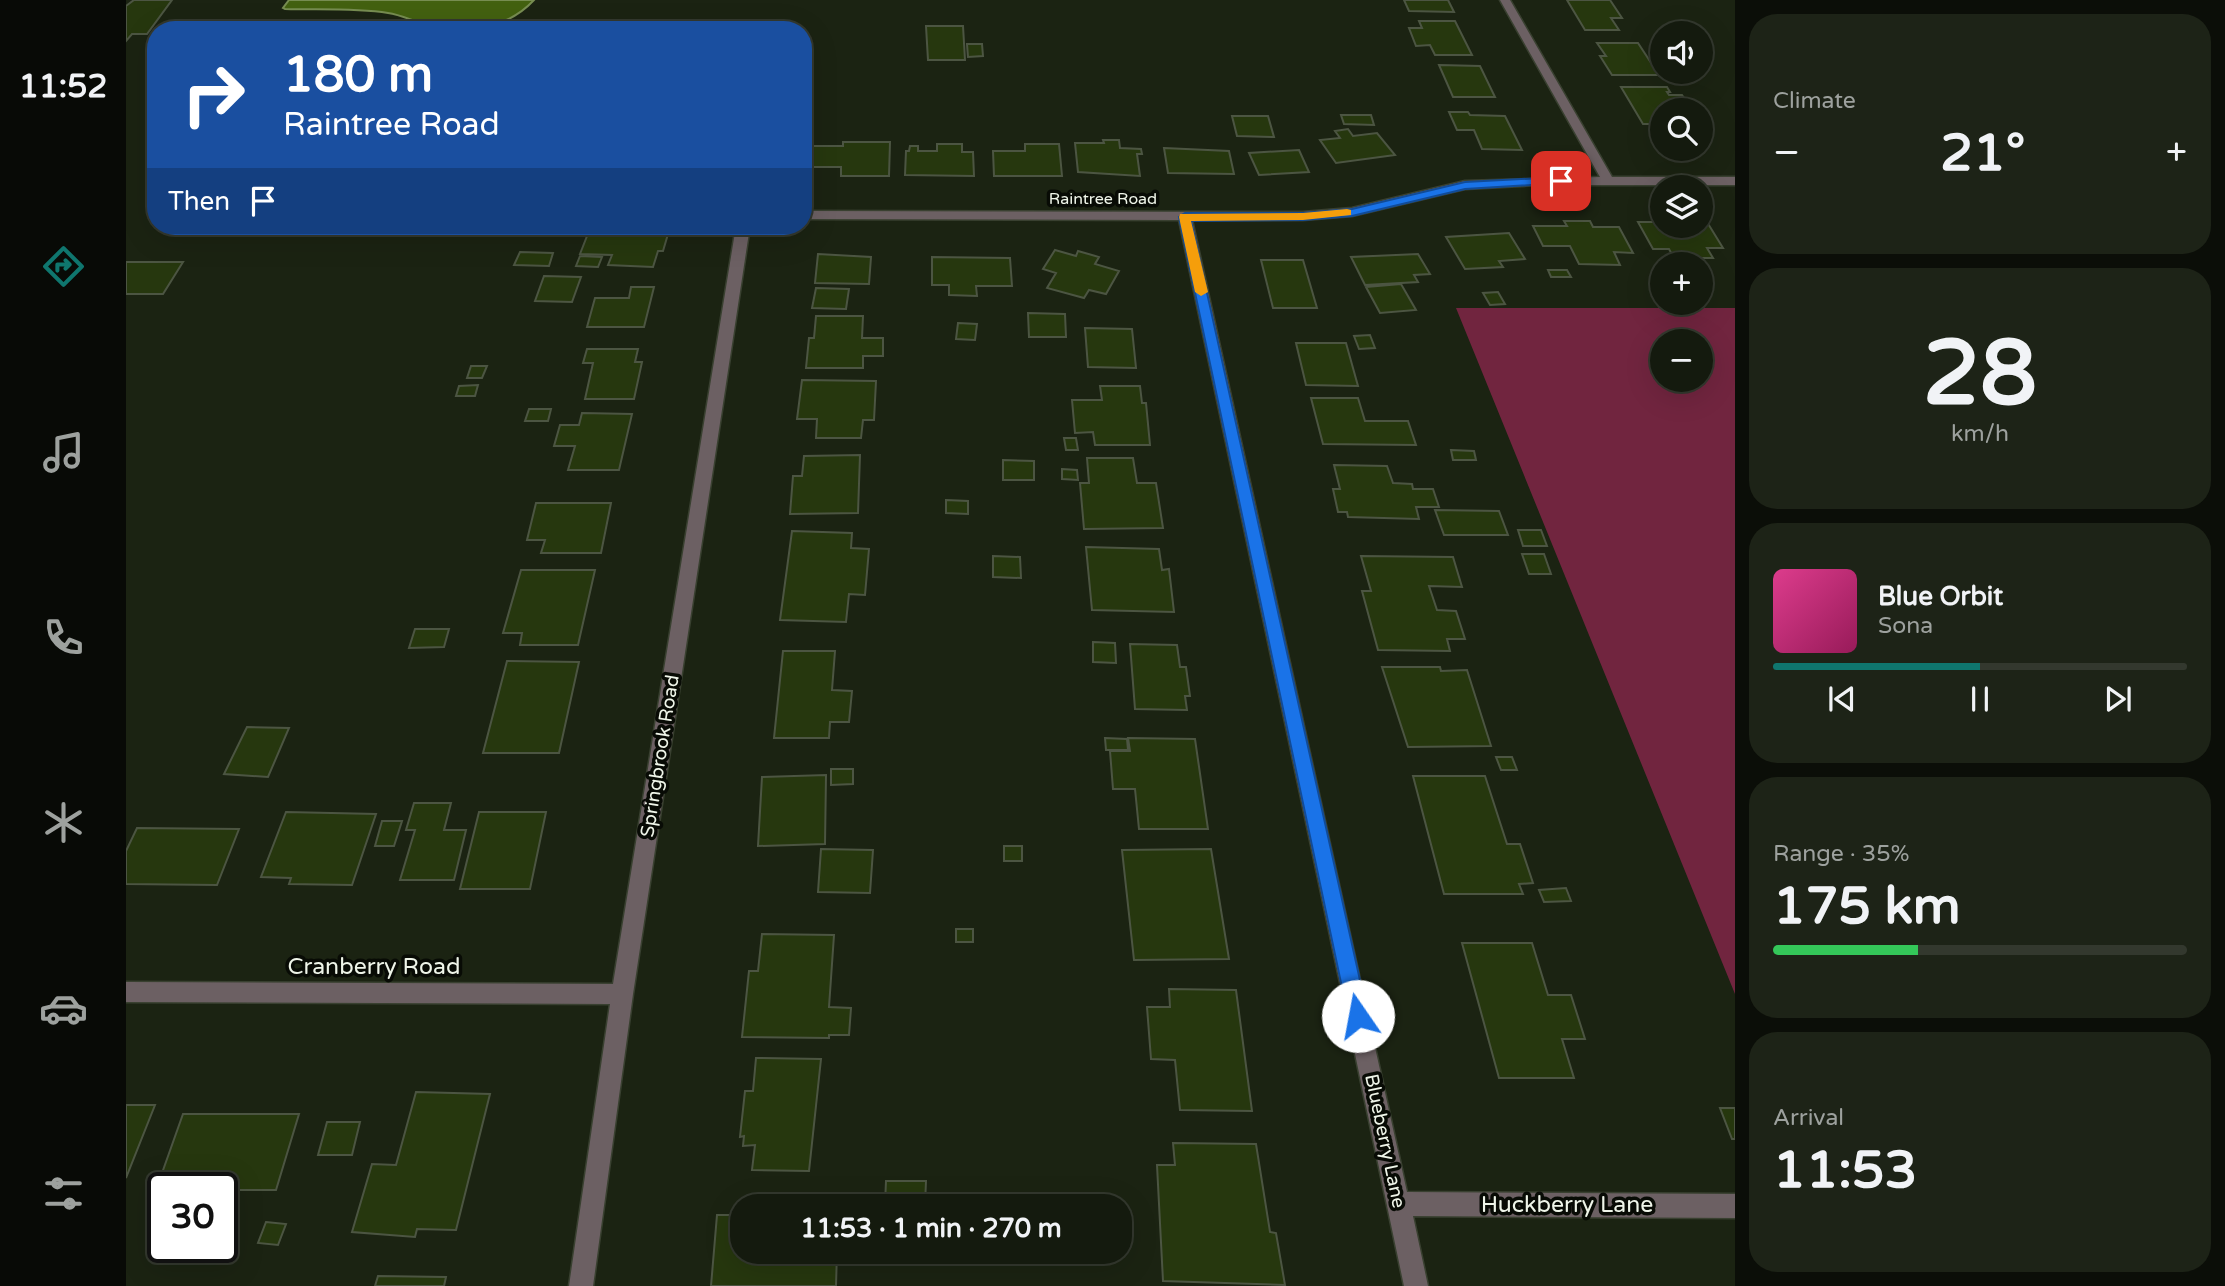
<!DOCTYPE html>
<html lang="en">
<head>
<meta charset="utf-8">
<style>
	:root { --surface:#141a0e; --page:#1d2317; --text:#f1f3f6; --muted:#9da19e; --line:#33382e; --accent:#0f766e }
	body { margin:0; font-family:"Varela Round",sans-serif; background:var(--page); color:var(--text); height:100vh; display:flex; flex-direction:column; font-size:26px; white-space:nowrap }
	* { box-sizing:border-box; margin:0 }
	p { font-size:23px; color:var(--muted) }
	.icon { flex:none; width:38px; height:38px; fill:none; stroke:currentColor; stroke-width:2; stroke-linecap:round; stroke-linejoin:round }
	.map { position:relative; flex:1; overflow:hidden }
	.side { display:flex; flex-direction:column; gap:14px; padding:14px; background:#0b0e08; width:490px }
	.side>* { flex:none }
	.guide { position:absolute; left:21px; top:21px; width:665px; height:214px; border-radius:28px; box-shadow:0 7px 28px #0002,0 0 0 2px var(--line); background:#1a4fa0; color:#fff; overflow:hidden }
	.tools { position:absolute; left:1524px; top:21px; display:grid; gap:14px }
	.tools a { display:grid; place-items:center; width:63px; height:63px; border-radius:50%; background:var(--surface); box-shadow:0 7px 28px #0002,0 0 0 2px var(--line); font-size:35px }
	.speed { position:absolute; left:21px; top:1172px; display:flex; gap:14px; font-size:35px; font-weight:700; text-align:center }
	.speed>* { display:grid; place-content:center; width:91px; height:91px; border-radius:50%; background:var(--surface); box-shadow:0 7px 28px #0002,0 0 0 2px var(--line); line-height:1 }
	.speed .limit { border:4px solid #111; border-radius:10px; background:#fff; color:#111 }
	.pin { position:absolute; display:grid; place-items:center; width:60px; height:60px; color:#fff; margin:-30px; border-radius:14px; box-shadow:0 4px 10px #0006 }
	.me { position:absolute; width:77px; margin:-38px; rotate:348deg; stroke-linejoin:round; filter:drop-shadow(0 0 5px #0008) }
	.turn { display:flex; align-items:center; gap:24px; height:147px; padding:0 21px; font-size:32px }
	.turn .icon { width:91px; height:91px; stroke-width:2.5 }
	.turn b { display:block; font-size:49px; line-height:60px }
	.then { display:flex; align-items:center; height:66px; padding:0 21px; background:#0003; gap:14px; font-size:26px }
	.big { font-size:52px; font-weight:800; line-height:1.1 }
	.side .widget { flex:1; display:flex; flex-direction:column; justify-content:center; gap:10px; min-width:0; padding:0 24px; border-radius:28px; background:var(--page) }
	.side .dial { align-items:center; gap:0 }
	.dial b { font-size:91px; line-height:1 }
	.song { display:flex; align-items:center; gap:21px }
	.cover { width:84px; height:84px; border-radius:10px; background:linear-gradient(135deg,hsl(330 70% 55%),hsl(330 70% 35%)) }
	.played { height:7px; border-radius:4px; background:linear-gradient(90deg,var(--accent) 50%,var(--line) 50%) }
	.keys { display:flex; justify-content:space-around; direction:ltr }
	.heat { display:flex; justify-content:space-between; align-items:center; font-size:38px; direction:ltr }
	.charge { height:10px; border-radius:5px; background:linear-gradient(90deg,#34c759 35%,var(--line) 0) }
	.trip { position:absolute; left:604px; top:1194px; width:402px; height:70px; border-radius:28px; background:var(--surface); box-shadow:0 7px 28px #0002,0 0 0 2px var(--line); font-weight:800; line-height:70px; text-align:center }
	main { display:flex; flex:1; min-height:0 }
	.menu { display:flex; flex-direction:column; width:126px; justify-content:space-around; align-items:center; background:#080a06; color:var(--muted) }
	.menu .icon { width:49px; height:49px }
	.menu .active { color:var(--accent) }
	.menu b { font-size:32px; color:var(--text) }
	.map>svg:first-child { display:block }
	.forest { fill:#71253f; fill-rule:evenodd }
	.water { fill:#436110; stroke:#778d51; stroke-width:2 }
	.building { fill:#26370e; stroke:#4c5542; stroke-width:2 }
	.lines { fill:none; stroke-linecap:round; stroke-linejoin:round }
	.minor-casing { stroke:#394030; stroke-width:3 }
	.minor { fill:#6c6063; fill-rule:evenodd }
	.route { fill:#1a73e8; stroke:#114b97; stroke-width:2 }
	.slow { fill:#f59e0b }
	.labels { text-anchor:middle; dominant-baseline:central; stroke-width:7; stroke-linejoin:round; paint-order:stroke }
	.far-street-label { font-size:16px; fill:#eff5e9; stroke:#080b05 }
	.street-label { font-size:19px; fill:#eff5e9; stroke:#080b05 }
	.near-street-label { font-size:23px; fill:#eff5e9; stroke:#080b05 }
</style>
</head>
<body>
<main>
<nav class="menu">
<b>11:52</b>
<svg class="icon active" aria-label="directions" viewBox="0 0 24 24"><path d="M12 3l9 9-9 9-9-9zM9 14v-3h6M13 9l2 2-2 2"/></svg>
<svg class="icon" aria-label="music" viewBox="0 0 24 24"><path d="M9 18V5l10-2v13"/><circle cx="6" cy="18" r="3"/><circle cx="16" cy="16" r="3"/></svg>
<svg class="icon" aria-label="phone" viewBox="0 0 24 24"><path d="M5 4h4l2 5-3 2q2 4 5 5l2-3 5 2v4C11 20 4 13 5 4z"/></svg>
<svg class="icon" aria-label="climate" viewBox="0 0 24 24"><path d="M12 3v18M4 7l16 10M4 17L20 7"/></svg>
<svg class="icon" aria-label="car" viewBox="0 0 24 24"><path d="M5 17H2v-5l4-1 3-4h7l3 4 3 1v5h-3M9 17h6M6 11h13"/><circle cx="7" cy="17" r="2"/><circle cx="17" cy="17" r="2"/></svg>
<svg class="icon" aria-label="filters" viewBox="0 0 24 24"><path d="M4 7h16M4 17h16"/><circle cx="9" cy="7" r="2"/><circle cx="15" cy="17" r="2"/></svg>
</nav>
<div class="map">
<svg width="1609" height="1286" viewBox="0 0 1609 1286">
	<rect width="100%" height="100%" fill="#1b2312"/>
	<!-- forest -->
	<path class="forest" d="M1330,308h279v686zM1536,341h39v39h-39z"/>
	<!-- water -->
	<path class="water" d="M163,0h245c-28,30 -66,33 -105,25 -14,-3 -27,-10 -41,-12 -33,-5 -69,-3 -103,-4l-2,-1z"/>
	<!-- building -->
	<path class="building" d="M8,0h38l-25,34h-15l-6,7v-35z
		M1278,0h44l6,12 -45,-1z
		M1441,0h43l12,18h-11l8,12h-34z
		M1293,21h36l17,34h-37l-5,-10 -14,1 -7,-18h13z
		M800,26h37l2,34h-37z
		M1471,43h41l21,32h-47l-12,-19h6z
		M841,44h15l1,12 -15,1z
		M1313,65l41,1 15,31h-42z
		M1495,87h46l3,5h-3l2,3h13l10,15h-30v14h-19z
		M1323,112h19l2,3 35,1 17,34 -40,-1 -8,-19h-17z
		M1215,115h30l3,10 -30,-1z
		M1106,116h36l6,21 -37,-1z
		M1222,129l5,7 24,-3 18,22 -59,8 -16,-23 20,-2 -5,-7z
		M977,140h16l1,8 21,1 1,5h-5l3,22 -62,-4 -3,-29h29z
		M717,142h47l-1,34h-48v-9h-34l3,-21h33z
		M811,144h25v8h11l1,24 -69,-1 1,-24h3l1,-5h8v5h19z
		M899,144h34l3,32h-68l-1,-25h32z
		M1038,148l65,3 5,23 -66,-1z
		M1173,150l10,22 -50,3 -10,-22z
		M1531,217h5v9h39v-4h6l16,26h-16l6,10h-39l-5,-9h-16l-15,-27h22z
		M1438,221h26l3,6h26l14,26 -19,-1 6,13 -41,-1 -9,-18h-27l-10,-20h34z
		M494,226h44l-3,8h7l-5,17h-5l-5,16 -45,-2 4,-10 -32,-1 9,-23 28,1z
		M1383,233l16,26 -26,2 4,6 -38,2 -19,-32z
		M929,250l21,6 2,-5 21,6 -4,7 24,7 -13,23 -17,-4 -5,8 -37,-10 9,-15 -13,-4z
		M394,252l33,1 -4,13 -35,-1z
		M692,254l53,3 -2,27 -54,-1z
		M1292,254l12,20 -16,1 4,7 -53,3 -14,-28z
		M454,256l22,1 -4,10 -22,-1z
		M806,257l78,1 2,28h-36l1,10 -28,-1v-10h-17z
		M1135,260h42l14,48h-44z
		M0,262h57l-20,32h-37z
		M1422,270h19l4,7h-20z
		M418,276l37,1 -9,25 -37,-1z
		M1275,284l15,26 -36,3 -14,-26z
		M505,287h23l-10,40h-57l8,-29h34z
		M690,288l33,1 -3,20 -34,-1z
		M1372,292l7,12 -15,1 -7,-12z
		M902,313l37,1 1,23h-37z
		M690,316h47l-1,22h21v18h-20v12h-57l3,-30h5z
		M832,323l19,1 -2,16 -19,-1z
		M959,328l47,1 4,39 -48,-1z
		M1244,335l5,13 -16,1 -5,-13z
		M1170,343h50l12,43 -52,-1z
		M461,349h51l-3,13h7l-8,37h-49l8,-36h-10z
		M345,366h16l-5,12h-15z
		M676,380l74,1 -2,39h-11l-2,18h-45l1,-19h-20z
		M352,385l-3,11h-19l3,-10z
		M974,386h40l2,17h4l4,42h-55l-2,-13 -18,1 -3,-33h30z
		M1185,398h47l7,23h43l8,24 -93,-1z
		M403,409h22l-3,12h-23z
		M456,413l50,1 -13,56h-51l7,-24h-21l6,-21h19z
		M938,438h12l2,12h-12z
		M1325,450l23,1 2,9h-23z
		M734,455l-2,58 -68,1 3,-38h9l2,-20z
		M961,458h46l4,25h19l7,45 -79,1 -4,-46h9z
		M877,460l31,1v19h-31z
		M1208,465l53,1 6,17 19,1 1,5h20l6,18h-23l3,12 -71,-2 -1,-5h-9l-5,-23h7z
		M936,469l15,1 1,10 -16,-1z
		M820,500l22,1v13l-22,-1z
		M410,503h75l-10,50h-60l4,-13h-18z
		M1309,510l64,1 9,24h-64z
		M1392,530h23l6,16h-24z
		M666,531l60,2 -1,15 18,1 -4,46 -16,-1 -3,28 -66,-2z
		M960,547l73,2 3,21 7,-1 5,43 -82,-2z
		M1396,554h22l7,20h-22z
		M867,556l27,1 1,21 -28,-1z
		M1235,556l92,1 9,30 -33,-1 8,24 19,1 9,28h-18l3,12 -72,-1 -16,-59h9z
		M395,570h74l-17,75h-58l2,-12h-19z
		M289,629h34l-5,18 -35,1z
		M967,642l22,1 1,20 -23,-1z
		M1004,644l47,1 3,22h6l4,29h-5l2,14 -52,-1z
		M657,651h52l-3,39 20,1 -3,31h-19l-1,16h-55z
		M381,661l72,1 -20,91h-76z
		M1256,667h58l1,4 26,-1 24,76 -83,1z
		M121,727l42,1 -21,49 -44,-3z
		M979,738l22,1 1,11h-22z
		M1002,738l67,1 13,90h-69l-4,-40h-22l-3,-38h20z
		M1370,757h16l5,13h-16z
		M705,769h22v15l-22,1z
		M700,775l-1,69 -67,2 4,-69z
		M1287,776h72l22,68h13l13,39 -14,1 4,10h-79z
		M288,803h37l-7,27h22l-12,50h-54l15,-50h-9z
		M160,812l90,2 -24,71 -63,-1 2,-6 -30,-1z
		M353,812h67l-16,77h-70z
		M256,821h20l-8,25h-19z
		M11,828l102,1 -22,56 -91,-1v-33z
		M878,846h18v15h-18z
		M695,849l52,1 -3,43 -52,-1z
		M1085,849l18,110 -95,1 -12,-110z
		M1440,888l5,13 -27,1 -5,-12z
		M830,929h17v13h-17z
		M636,934l72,1 -5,72 22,1 -2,27h-20v3l-87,-1 7,-66h9z
		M1336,943h70l16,52h23l14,44h-23l12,39h-75z
		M1043,989l67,1 16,121 -72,-1 -5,-50 -24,-1 -4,-52h23z
		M630,1058l65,1 -12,112 -57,-1 3,-25 -12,1 1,-10 -4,1 5,-46h8z
		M290,1092l74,2 -34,136 -39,-1 -2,8 -63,-5 20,-68 24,1z
		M0,1105h29l-29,73z
		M1594,1108h15v31h-3z
		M57,1114h116l-23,76h-120z
		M201,1122h33l-8,33h-34z
		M1047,1143l83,1 14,88 6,1 9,52 -122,-4 -6,-116h18z
		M760,1181h40l-1,24 -40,-1z
		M591,1215h25v36h95l-1,35h-125z
		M140,1222l20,2 -8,21 -20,-2z
		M252,1276l68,1 -2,9h-69z"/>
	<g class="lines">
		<defs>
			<path id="minor" d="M1374,0h10l102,177h123v8h-197l-73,4 -113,27 -49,4h-111l215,972 328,2v24l-322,-2 15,70h-24l-225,-1066 -376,-1v-8l500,1 49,-4 113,-27 135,-4z
				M610,226h14l-117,768 -40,292h-24l41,-282 -484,-2v-20l487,2z"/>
		</defs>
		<!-- minor casing -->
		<use href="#minor" class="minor-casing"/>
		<!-- minor -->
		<use href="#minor" class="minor"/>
	</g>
	<!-- route -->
	<path class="route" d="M1435,177l4,1v5l-100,6 -113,27 -49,4 -112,1 177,795 -3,7 -7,3 -7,-3 -3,-7 -169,-799 6,-4h118l49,-4 113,-27z"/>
	<!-- slow -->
	<path class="slow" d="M1221,209l4,1v5l-48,5 -112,1 17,71 -7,4 -6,-4 -16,-75 1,-3 123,-1z"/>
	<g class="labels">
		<!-- far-street labels -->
		<g class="far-street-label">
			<text x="977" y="199">Raintree Road</text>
		</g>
		<!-- street labels -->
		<g class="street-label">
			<text transform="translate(534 756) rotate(-81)">Springbrook Road</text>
			<text transform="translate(1259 1141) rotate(78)">Blueberry Lane</text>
		</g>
		<!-- near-street labels -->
		<g class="near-street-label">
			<text x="248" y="967">Cranberry Road</text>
			<text x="1441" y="1205">Huckberry Lane</text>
		</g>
	</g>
</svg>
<div class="tools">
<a><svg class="icon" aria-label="sound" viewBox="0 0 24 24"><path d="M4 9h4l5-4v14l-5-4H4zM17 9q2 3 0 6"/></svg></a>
<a><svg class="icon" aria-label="search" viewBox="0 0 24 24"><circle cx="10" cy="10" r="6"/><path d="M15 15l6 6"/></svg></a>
<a><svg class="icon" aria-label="layers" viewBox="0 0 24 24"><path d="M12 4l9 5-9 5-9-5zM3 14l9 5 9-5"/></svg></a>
<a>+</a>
<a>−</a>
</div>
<div class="speed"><div class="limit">30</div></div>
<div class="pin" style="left:1435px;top:181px;background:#d93025"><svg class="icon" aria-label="arrive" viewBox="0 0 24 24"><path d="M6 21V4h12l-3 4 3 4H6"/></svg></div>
<svg class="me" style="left:1232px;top:1016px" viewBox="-20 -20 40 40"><circle r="19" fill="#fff"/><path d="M0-13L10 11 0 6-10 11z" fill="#1a73e8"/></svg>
<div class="trip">11:53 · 1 min · 270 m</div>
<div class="guide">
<div class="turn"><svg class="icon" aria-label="right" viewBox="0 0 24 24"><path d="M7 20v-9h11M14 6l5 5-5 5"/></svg><div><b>180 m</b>Raintree Road</div></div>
<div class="then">Then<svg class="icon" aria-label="arrive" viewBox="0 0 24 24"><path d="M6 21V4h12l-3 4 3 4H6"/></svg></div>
</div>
</div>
<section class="side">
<div class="widget"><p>Climate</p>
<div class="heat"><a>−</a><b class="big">21°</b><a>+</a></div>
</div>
<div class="widget dial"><b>28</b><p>km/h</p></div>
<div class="widget">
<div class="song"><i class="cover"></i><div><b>Blue Orbit</b><p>Sona</p></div></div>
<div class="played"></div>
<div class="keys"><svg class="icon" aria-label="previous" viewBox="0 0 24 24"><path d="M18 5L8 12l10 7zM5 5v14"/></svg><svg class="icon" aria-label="pause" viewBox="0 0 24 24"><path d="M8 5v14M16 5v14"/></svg><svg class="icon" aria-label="next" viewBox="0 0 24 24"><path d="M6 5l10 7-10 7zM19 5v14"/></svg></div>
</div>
<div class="widget"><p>Range · 35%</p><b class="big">175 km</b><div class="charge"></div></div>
<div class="widget"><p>Arrival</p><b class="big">11:53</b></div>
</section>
</main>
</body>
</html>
